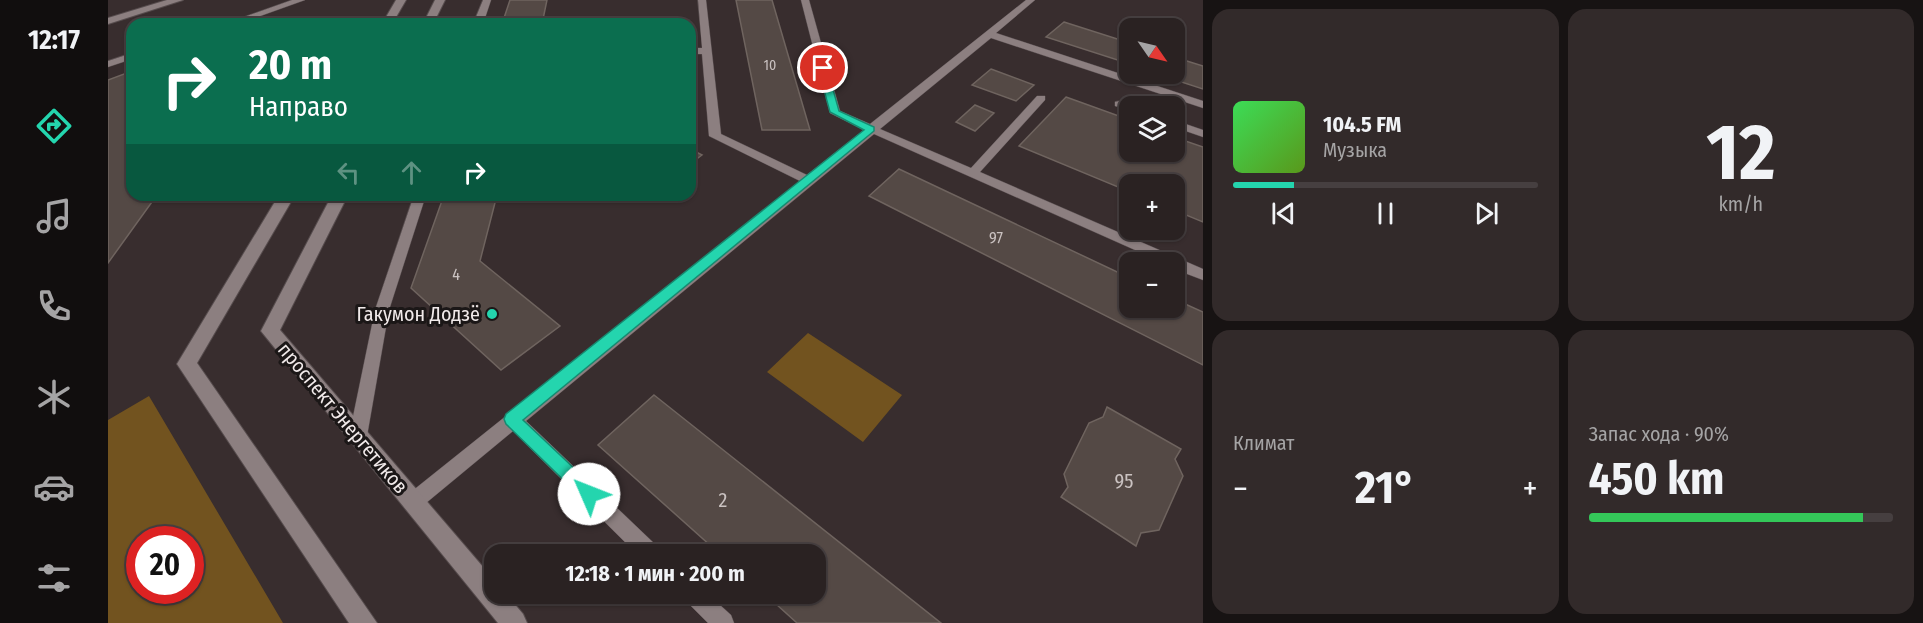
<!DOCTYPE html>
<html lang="ru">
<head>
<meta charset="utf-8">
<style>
	:root { --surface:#2a2222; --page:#322a2a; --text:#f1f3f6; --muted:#a5a4a5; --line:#463f40; --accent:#24d5ae }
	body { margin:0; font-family:"Fira Sans Condensed",sans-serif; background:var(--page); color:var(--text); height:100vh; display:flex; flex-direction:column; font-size:22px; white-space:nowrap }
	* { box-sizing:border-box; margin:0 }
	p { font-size:20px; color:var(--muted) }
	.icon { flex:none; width:33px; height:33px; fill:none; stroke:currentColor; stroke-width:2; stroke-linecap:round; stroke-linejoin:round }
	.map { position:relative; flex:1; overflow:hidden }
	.details { display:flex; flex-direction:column; gap:9px; padding:9px; background:#171313; width:720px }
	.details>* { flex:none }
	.top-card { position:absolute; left:18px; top:18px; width:570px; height:183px; border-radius:18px; box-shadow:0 2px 4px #0004,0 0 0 2px var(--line); background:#0b6e4f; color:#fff; overflow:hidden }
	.needle { width:39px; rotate:124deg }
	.tools { position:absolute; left:1011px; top:18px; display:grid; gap:12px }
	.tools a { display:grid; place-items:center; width:66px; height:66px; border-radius:12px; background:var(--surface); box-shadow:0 2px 4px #0004,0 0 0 2px var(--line); font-size:30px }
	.speed { position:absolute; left:18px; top:526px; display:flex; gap:12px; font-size:30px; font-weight:700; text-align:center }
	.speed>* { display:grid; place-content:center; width:78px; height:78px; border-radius:50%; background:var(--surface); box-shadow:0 2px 4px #0004,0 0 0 2px var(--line); line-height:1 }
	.speed .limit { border:9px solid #d22; background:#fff; color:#111 }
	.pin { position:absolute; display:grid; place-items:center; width:51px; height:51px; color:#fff; margin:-26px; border:3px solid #fff; border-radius:50%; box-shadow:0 2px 6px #0007 }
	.me { position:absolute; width:66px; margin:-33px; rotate:314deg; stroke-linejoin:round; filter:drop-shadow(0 0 4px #0008) }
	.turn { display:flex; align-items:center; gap:21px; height:126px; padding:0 24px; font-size:27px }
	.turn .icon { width:78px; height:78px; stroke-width:2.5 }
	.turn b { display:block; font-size:42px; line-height:51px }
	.lanes { display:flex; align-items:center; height:57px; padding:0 24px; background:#0003; justify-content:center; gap:30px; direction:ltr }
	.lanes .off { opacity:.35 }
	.big { font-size:45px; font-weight:700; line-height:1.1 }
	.details .card { flex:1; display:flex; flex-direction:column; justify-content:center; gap:9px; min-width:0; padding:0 21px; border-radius:18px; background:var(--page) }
	.details .dial { align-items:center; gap:0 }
	.dial b { font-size:78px; line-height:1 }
	.song { display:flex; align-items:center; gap:18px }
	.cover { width:72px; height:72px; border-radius:9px; background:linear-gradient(135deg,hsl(130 70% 55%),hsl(90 70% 35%)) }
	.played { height:6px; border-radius:3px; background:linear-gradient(90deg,var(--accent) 20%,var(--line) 20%) }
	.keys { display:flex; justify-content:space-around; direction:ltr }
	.heat { display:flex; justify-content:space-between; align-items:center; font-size:33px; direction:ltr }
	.charge { height:9px; border-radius:4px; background:linear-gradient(90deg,#34c759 90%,var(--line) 0) }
	.details .tiles { flex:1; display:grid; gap:9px; grid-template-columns:repeat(2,1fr) }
	.trip { position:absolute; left:376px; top:544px; width:342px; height:60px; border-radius:18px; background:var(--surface); box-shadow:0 2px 4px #0004,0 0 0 2px var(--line); font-weight:700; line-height:60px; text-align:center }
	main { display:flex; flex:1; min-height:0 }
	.dock { display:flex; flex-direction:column; width:108px; justify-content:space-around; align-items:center; background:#110e0e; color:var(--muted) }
	.dock .icon { width:42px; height:42px }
	.dock .on { color:var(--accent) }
	.dock b { font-size:27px; color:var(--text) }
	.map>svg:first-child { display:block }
	.green { fill:#72531f; fill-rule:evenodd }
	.building { fill:#544945; stroke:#6f645f; stroke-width:1.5 }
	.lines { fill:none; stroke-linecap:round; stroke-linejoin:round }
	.lane-casing { stroke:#564c4d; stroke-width:1 }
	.street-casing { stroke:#564c4d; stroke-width:2 }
	.lane { fill:#8c7f80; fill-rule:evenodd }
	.street { fill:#8c7f80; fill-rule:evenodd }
	.route { fill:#24d5ae; stroke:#178a71; stroke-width:1.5 }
	.poi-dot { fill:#24d5ae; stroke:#1b1717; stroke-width:2 }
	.labels { text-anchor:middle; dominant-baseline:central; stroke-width:6; stroke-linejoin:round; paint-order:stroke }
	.far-number-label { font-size:14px; fill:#cac2c1 }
	.number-label { font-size:16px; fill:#cac2c1 }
	.poi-label { font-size:20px; fill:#f1eaea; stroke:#1b1717; text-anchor:end }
	.street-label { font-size:20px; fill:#f1eaea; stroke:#1b1717 }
	.near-number-label { font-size:20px; fill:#cac2c1 }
</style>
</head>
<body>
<main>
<nav class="dock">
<b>12:17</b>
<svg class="icon on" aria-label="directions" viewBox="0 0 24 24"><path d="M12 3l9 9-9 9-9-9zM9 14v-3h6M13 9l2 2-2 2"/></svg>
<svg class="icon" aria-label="music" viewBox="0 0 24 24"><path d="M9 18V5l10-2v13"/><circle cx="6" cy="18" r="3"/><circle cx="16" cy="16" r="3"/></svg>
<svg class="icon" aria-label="phone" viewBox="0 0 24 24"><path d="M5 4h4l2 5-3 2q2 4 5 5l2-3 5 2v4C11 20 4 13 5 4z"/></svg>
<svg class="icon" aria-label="climate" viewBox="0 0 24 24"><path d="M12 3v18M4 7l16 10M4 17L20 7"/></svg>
<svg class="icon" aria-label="car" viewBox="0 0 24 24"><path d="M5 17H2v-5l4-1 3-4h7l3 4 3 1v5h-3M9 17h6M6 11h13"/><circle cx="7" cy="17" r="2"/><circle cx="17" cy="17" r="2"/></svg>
<svg class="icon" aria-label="filters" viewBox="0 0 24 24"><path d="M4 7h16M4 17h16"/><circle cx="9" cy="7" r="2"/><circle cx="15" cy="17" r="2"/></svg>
</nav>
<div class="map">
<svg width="1095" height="623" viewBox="0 0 1095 623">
	<rect width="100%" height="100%" fill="#382d2e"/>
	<!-- green -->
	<path class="green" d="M700,333l94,62 -39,47 -96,-70z
		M41,396l134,227h-175v-203zM32,540h50v51h-50z"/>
	<!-- building -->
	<path class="building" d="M402,0h37l-5,24h-40z
		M628,0h36l38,130h-48z
		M956,22l66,21v21l-84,-27z
		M1066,57l29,9v23l-46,-15h17z
		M883,69l43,16 -18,16 -44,-16z
		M24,71v124h25l-49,68v-183z
		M958,97l64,23v32h44v-15l29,10v75l-29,-12v-26h-44v8l-111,-46z
		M867,105l19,8 -19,18 -19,-9z
		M582,149l12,6 -12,9z
		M791,169l231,109v30h44v-9l29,13v53l-334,-169z
		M336,195h53l-17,66 80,65 -59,44 -90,-82z
		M546,395l287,228h-144l-32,-29h51v-39h-95l-123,-110z
		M999,407l74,42 -6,10 8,17 -24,54 -18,3 -5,13 -75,-49 7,-10 -4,-13 25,-51 14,-6z"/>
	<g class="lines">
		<defs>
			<path id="lane" d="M184,0h13l-67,24h-14z
				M375,0h8l-8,24h-10z
				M590,0h8l15,134 86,41 57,-45 -34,-17 -29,-113h8l31,111 30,13 156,-124h9l-39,33 207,68v7l-212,-70 -111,91 91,39 66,-72h8v4l-65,72 223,97v11l-29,-11v-7h-12l-288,-128 -348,287 133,127 3,7h-24l-125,-124 -93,77 -7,3 -7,-3 -2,-6 2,-6 394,-315 -91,-45 -7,-82h-12v-6h12z
				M24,53v6l-24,8v-6z
				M1011,101l15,4 1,1h-5v4l-15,-4v-4z
				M1066,120l29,10v7l-29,-10z
				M306,195h12l-37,115 -22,126 -3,6 -6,2 -6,-2 -3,-6 26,-126z
				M575,594h25l23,21 3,8h-26l-22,-22z"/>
			<path id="street" d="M59,0h16l-75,24v-6z
				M288,0h10l-14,24h-10z
				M327,0h10l-12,24h-10z
				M171,195h16l-98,168 180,260h-28l-172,-259z
				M224,195h16l-68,135 215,251v13h11l17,20 4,9h-29l-237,-292z"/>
		</defs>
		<!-- lane casing -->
		<use href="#lane" class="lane-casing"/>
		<!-- street casing -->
		<use href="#street" class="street-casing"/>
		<!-- lane -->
		<use href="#lane" class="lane"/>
		<!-- street -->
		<use href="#street" class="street"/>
	</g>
	<!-- route -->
	<path class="route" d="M715,65l4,3 12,43 35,16v4l-351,289 72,68 3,6 -3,5 -6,3 -6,-3 -77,-75 -2,-5 2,-5 358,-284 -34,-18 -12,-44z"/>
	<!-- markers -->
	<circle class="poi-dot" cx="384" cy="314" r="6"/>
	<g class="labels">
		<!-- far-number labels -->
		<g class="far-number-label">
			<text x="662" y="65">10</text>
		</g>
		<!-- number labels -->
		<g class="number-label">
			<text x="888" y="237">97</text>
			<text x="348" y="274">4</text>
		</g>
		<!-- poi labels -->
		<g class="poi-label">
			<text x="372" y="314">Гакумон Додзё</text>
		</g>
		<!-- street labels -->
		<g class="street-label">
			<text transform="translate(235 418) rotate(50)">проспект Энергетиков</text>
		</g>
		<!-- near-number labels -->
		<g class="near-number-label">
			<text x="1016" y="481">95</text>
			<text x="615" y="500">2</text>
		</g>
	</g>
</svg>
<div class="tools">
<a><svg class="needle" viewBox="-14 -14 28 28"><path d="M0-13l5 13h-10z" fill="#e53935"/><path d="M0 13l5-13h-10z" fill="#a5a4a5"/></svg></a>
<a><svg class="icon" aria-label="layers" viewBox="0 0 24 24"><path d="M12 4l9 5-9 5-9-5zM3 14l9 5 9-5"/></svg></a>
<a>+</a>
<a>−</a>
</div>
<div class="speed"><div class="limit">20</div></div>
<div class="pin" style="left:715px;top:68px;background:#d93025"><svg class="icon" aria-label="arrive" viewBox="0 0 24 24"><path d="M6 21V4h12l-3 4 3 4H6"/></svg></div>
<svg class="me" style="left:481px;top:494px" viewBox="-20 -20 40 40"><circle r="19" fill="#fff"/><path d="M0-13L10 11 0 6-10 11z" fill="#24d5ae"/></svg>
<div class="trip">12:18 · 1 мин · 200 m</div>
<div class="top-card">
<div class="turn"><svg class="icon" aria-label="right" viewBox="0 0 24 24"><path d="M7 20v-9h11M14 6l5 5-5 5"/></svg><div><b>20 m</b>Направо</div></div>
<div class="lanes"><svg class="icon off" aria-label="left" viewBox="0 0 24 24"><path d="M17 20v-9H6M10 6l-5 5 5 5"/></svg><svg class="icon off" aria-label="ahead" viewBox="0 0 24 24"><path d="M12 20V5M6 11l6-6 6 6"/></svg><svg class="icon" aria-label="right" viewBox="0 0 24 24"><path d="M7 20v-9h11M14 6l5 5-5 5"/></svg></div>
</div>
</div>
<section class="details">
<div class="tiles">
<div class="card">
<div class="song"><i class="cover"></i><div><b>104.5 FM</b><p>Музыка</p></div></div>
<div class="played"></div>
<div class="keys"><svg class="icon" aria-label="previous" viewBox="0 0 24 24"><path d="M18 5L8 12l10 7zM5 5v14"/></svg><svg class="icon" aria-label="pause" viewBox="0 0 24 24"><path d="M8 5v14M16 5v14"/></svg><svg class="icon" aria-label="next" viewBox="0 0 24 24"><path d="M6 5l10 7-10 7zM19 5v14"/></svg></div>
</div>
<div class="card dial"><b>12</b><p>km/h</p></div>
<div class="card"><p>Климат</p>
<div class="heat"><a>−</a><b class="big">21°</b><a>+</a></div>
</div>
<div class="card"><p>Запас хода · 90%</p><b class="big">450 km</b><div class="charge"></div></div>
</div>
</section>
</main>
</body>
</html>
